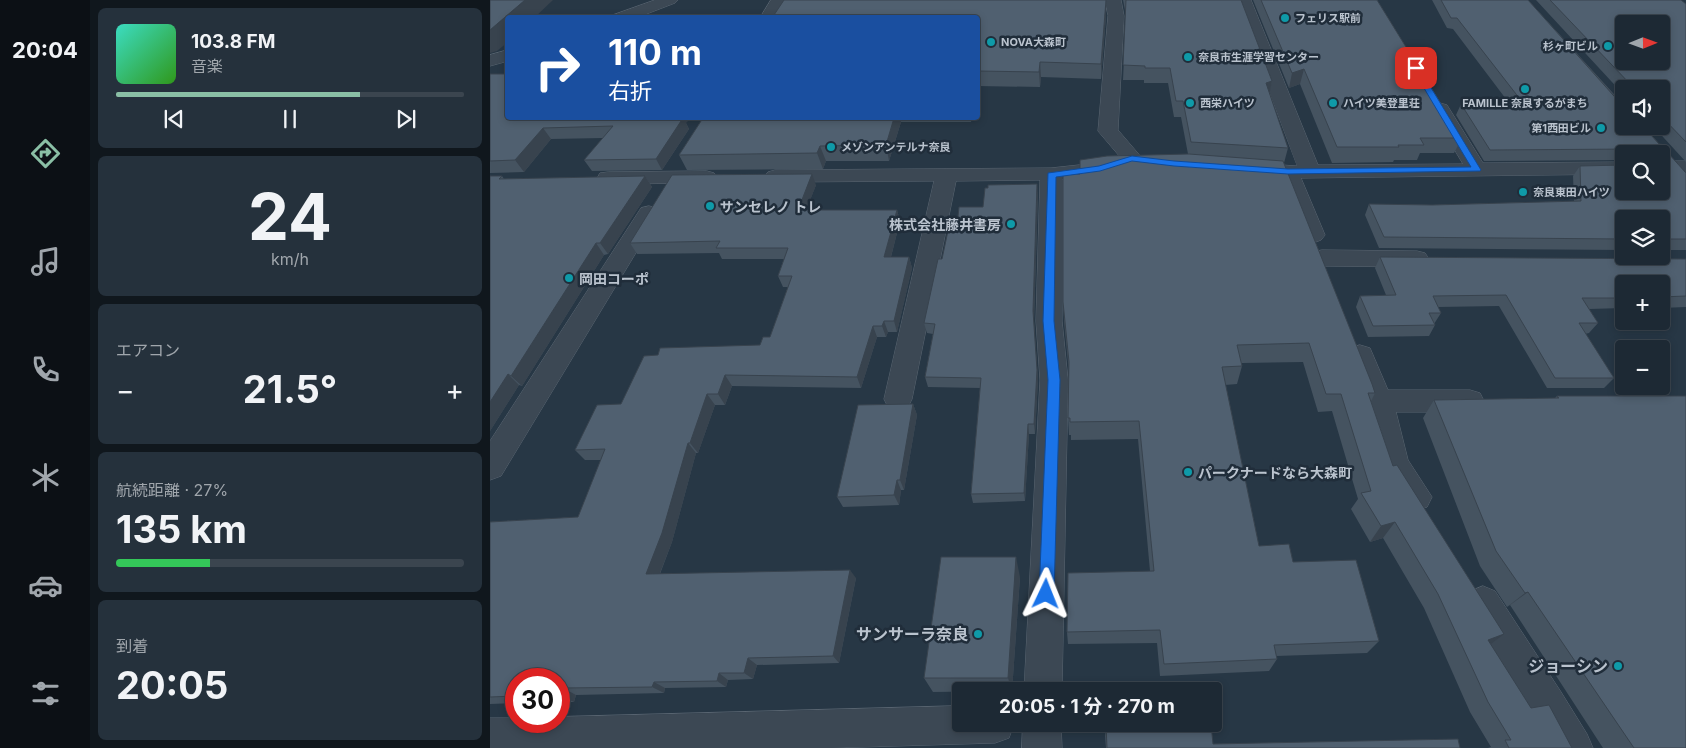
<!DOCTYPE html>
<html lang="ja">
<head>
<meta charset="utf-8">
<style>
	:root { --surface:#1d2934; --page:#25313c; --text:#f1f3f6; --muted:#a0a6ac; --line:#3b454f; --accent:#8abfa5 }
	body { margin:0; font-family:Inter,"Noto Sans JP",sans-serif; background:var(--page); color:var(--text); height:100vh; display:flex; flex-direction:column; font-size:19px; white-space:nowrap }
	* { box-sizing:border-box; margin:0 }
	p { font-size:16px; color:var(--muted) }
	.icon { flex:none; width:28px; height:28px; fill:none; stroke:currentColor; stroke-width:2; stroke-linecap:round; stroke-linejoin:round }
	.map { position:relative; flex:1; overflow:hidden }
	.side { display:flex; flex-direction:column; gap:8px; padding:8px; background:#10171d; width:400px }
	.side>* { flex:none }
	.guide { position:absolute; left:15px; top:15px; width:475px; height:105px; border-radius:5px; box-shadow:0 2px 8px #0003,0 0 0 1px var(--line); background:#1a4fa0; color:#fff; overflow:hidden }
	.needle { width:32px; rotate:89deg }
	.controls { position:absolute; left:1125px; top:15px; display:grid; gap:10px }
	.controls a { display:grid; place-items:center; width:55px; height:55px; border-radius:5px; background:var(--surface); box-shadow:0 2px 8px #0003,0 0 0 1px var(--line); font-size:25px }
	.speed { position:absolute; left:15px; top:668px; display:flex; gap:10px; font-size:25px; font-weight:700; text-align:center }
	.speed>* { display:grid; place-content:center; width:65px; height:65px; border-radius:50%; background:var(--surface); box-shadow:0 2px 8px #0003,0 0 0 1px var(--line); line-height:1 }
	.speed .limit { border:8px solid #d22; background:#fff; color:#111 }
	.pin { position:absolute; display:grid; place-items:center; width:42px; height:42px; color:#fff; margin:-21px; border-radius:10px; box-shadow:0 2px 8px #0006 }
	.me { position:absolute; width:55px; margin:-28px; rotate:2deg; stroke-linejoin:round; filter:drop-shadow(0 0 4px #0008) }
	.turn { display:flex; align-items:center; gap:18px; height:105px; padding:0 20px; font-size:22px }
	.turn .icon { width:65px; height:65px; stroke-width:2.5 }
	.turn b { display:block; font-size:35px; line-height:42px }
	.big { font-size:38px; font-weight:700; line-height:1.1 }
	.side .tile { flex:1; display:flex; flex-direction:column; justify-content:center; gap:8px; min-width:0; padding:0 18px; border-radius:8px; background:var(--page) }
	.side .dial { align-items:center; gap:0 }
	.dial b { font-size:65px; line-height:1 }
	.song { display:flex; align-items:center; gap:15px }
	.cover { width:60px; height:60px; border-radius:8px; background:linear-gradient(135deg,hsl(170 70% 55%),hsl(110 70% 35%)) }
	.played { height:5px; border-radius:2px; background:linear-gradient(90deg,var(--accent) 70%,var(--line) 70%) }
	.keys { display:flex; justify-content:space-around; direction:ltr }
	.heat { display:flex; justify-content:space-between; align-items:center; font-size:28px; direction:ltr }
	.charge { height:8px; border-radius:4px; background:linear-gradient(90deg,#34c759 27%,var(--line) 0) }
	.trip { position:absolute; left:462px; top:682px; width:270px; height:50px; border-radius:5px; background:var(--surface); box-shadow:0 2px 8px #0003,0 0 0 1px var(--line); font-weight:700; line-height:50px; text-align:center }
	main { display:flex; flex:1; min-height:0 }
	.menu { display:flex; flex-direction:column; width:90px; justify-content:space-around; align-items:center; background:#0c1015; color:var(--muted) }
	.menu .icon { width:35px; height:35px }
	.menu .selected { color:var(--accent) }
	.menu b { font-size:22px; color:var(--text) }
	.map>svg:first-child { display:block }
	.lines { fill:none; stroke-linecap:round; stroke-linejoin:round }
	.minor-casing { stroke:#5a6672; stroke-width:1 }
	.minor { fill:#3c4854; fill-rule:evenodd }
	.wall { fill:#455360 }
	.shaded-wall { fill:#38434e }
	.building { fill:#506070; stroke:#38434e; fill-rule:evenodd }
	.route { fill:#1a73e8; stroke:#114b97 }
	.culture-dot { fill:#0f9aa8; stroke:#202d3a; stroke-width:2 }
	.labels { text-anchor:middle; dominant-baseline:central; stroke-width:5; stroke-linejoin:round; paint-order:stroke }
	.far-poi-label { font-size:11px; font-weight:bold; fill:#bac3ce; stroke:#202d3a; text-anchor:start }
	.poi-label { font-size:14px; font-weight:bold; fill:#bac3ce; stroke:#202d3a; text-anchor:start }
	.near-poi-label { font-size:16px; font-weight:bold; fill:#bac3ce; stroke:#202d3a; text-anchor:end }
</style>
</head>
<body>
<main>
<nav class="menu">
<b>20:04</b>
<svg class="icon selected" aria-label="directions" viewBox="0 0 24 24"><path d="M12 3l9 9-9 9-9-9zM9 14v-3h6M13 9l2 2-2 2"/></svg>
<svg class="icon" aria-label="music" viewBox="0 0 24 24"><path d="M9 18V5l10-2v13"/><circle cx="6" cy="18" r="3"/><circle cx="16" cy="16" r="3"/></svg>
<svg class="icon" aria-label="phone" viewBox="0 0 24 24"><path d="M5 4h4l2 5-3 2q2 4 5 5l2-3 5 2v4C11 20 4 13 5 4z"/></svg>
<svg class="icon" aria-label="climate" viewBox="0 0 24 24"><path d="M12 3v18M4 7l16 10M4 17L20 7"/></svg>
<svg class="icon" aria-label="car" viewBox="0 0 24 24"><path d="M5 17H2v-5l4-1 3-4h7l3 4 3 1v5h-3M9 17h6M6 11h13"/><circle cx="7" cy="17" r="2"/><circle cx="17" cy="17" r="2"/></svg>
<svg class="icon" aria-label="filters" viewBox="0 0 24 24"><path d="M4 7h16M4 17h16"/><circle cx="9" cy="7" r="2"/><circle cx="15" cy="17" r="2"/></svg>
</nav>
<section class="side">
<div class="tile">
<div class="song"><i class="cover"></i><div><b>103.8 FM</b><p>音楽</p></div></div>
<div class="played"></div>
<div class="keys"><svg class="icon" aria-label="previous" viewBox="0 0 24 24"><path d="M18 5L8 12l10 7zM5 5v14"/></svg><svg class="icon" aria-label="pause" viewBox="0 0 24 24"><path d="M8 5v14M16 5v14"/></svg><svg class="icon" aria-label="next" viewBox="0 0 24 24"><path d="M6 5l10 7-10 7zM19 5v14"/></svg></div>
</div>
<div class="tile dial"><b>24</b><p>km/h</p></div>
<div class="tile"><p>エアコン</p>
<div class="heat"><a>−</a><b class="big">21.5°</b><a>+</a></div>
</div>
<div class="tile"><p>航続距離 · 27%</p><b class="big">135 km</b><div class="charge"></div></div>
<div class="tile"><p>到着</p><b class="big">20:05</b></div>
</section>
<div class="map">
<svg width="1196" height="748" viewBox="0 0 1196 748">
	<rect width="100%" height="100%" fill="#273745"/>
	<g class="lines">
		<defs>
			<path id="minor" d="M165,0h23l-3,3 -39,15h-25l2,-3z
				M281,0h16l-11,18h-16z
				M615,0h16l3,16 -6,114 24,28 -3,4 -7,2 -6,-1c-8,14 -48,15 -64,16v142l6,59 -6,311h-38l16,-311 -4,-59 4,-141 -84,1 -44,218 -4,8 -10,3 -10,-3 -4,-8 50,-218 -159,1 -7,-2 -4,-4 4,-4 7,-2 276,-2 46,-5 19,-6 5,1 -23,-27 10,-115z
				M745,0h16l67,165 145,-1 -33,-55 3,-4 7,-2 7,2 36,58 141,-1v12l-323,4 24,57 -4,5 -8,3 -8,-3 -25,-62 -37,-5 -3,-4 3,-4 7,-2 47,3z
				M18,50v11l-18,5v-11z
				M1171,161h25v12h-25z
				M217,171l7,2 4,4 -4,4 -7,2 -99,1 -8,-1 -3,-5 3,-5 8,-1z
				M159,206l8,2 3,5 -159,263 -11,4v-39l151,-233z
				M832,250l95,1 8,2 4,6 -4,6 -8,2 -95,-1 -8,-2 -4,-6 4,-6z
				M870,345l10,3 18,42h82l10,3 4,8 -4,8 -10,3h-74l12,48 24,37 -5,10 -11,4 -11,-4 -26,-43 -14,-63 -18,-46 3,-7z
				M993,586l12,5 66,101 26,42 6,14h-42l-80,-133 -5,-12 5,-12z
				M471,706v18h53l-5,14 -14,5 -165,5h-340v-30h26v3h43v-4z
				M533,724h38l1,24h-40z"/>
		</defs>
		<!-- minor casing -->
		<use href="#minor" class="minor-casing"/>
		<!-- minor -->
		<use href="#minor" class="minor"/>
	</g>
	<!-- wall -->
	<path class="wall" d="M633,0h118l31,81 -3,12 19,55 -4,15 91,230 -4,8 22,65 97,178 41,64 41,40h-84l3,-1 -21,-35 -46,-104 -41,-70 -13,4 -19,-33 7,-10 -26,-88 -14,1 -15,-50 -61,1v3l-5,18 -12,1 34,161 34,16 86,79 -12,12 -91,3 1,3 -8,12 -109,5 -3,-33 -89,1 -1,-12 83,-61 -12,-132 -67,1v-5h-2l-1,-17 1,-46 -5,-51 -1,-19 17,-128 108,-20 -7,-37h-7l-6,-34h-24v-3h-21l3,-65z
		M763,0h124l85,138 -8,15h-34l-3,7h-23l-1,2 -61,1 -32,-79 -11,4z
		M942,0h96l158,173v77h-24l-1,2v-33h-37v31l-245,-2 -14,-33 4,-11 63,1 142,-4 -1,-25 7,-10 44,25 37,-37h-37v6l-140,1 -28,-46 5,-11 48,-1 -56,-74 -6,-1z
		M1046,0h145l5,4v158l-33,-36h8v-37h-37v6z
		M616,16l-5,63 -60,-2 -1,10 -62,-1v-68z
		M0,74l196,49 3,6 -27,41 -70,1 -8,-11 19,-22 -52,1 -27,33 -34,1z
		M213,118h269l-1,4h-70l-12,39h-63l-3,8 -136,1 -8,-15z
		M0,176h12l2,3 141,-3 7,11 -44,67 -4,1 -82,131 -3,-1 -29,46z
		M326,185l-10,25h91l3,11 -9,36h18l3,11 -15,64h-9l-2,5h-9l-16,51 -129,-2 -7,19h-10l-17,48h-2l-24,89 -12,32 196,4 -17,85 -82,2 -4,14 -25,1 -2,7 -61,1 -1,5 -88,2 -2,7h-15v-23h-43v24l-26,1v-182l88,-5 23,-57h-16l-10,-10 46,-46 37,-49 102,-10 10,-8 18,-50h-5l-5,-11 6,-17h-62l-3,-6 -82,1 -7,-11z
		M548,194l-4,127 4,59 -3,54h-6l-4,67 -52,2 -2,-9 9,-106 -52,-1 -3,-10 8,-43 -6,-1 -3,-10 18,-64 15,-33z
		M890,257l306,2v48l-25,1v-24h-37v24l-35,1 9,14 -9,10 -4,1 29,44 -10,10h-57l-48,-82 -61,1 3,6 -7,11 1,1 -6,11 -61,1 -12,-30 4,-11 26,-1 -11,-27z
		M1067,396l129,352h-83l-93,-143 -3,2 -27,-41 -57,-148 11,-18 121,-2z
		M423,404l4,11 -13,75h-3l-2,15 -56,2 -6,-10z
		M530,577l-8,114 -79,1 -9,-14z
		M616,725l107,19 247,4h-354l-1,-12z"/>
	<!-- shaded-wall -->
	<path class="shaded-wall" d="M35,0h28l-19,18h-26v24l-11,9 -7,2v-23z
		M616,2v14l-5,63v-15z
		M550,62l1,15 -1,10 -1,-15z
		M814,69l-4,15 -11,4 3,-15z
		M782,81l-3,15 -3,-13z
		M186,118h15l-5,5 3,6 -27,41 -6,-11z
		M404,118h6l1,4 -12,39 -3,-16z
		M53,128l8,11 -27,33 -9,-12z
		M330,146l6,15 -3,8 -6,-16z
		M322,174l4,11 -14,36 -4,-11z
		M155,176l7,11 -44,67 -8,-11z
		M547,184l1,10 -4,127 4,59 -3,54 -1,-10 -1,-113z
		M407,210l3,11 -12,47 -4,-11z
		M106,243l8,12 -82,131 -11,-10z
		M419,257l3,11 -15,64 -3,-11z
		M394,321l4,11 -2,5 -4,-11z
		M383,326l4,11 -16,51 -4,-11z
		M18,374l11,11 -29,46v-29z
		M235,375l7,11 -7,19 -7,-11z
		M217,394l8,11 -17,48 -8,-10z
		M423,404l4,11 -13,75 -4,-10z
		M538,424l1,10 -4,67 -1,-8z
		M198,443l8,10 -24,89 -16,41 -10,-9z
		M407,480l4,10 -2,15 -5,-10z
		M905,522l-12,16 -13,4 11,-16z
		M526,557l4,20 -8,114 -4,-13z
		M360,570l6,8 -17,85 -6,-7z
		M1038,592l-18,13 -3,2 18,-14z
		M1014,634l-17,13 1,-7z
		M258,658l9,7 -4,14 -9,-6z
		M229,673l9,7 -2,7 -9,-6z
		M164,682l11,6 -1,5 -12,-6z
		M73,688l13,7 -2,7 -14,-7z"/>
	<!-- building -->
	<path class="building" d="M0,0h35l-35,30z
		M294,0h322l-5,64 -61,-2 -1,10 -61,-1v-53h-206z
		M636,0h115l31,81 -6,2 22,65 -97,-6 -8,-41h-7l-6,-33h-25v-2l-22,-1z
		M771,0h116l85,138h-42l4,7h-26l1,2h-62l-33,-78 -12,4z
		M951,0h87l94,105h2v21h19l16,18 8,1 1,8 18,20v66h-16l-2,4h-7v-24h-37v20l-240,-2 -15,-33 63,1 149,-4 -1,-35 44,-1v26h37v-37h-28v-3l-1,-2 -142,1 -29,-46 62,-1 -66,-85h-6z
		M1060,0h131l5,4v138l-25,-26v-27h-29v-3zM1134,24h37v37h-37z
		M0,74h18v44h175l-27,41 -72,1 29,-34 -70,2 -28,32 -25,1z
		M213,118h191l-8,27 -66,1 -3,7 -138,2z
		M699,154l94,7 89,223 3,9h-7l25,73 4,-1 107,169 -16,6 43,68 18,-3 23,43h-63l-4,-8h6l-23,-38 -50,-108 -43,-72 -14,4 -20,-33 10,-2 -30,-97h-15l-17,-51 -72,2 5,21 -20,1 37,179 30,-2 4,18 63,-2 23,81 -105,4 3,14 -113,5 -4,-34 -93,2 1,-59 86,-2 -15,-150 -69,1v-4h-2l1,-56 -6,-60v-128h17v-14l27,-4z
		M322,174l-14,36h99l-13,47h25l-15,64h-10l-2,5h-9l-16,51 -132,-2 -7,19h-11l-17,49h-2l-26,90 -16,41 204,-4 -17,86 -85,2 -4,15h-25l-2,8 -63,1 -2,5 -89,1 -3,7h-1v-16h-43v17l-26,1v-175l88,-5 27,-68 -30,1 22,-45 24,-1 23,-48 14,-1 2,-7 100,-3 3,-8h7l22,-61h-14l10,-28h-72l4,-7 -90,2 42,-68z
		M0,176h12l-3,3 146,-3 -45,67h-4l-85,133 -3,-2 -18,28z
		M547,184l-4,127 4,59 -3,54h-6l-4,69 -53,1 10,-116 -56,-1 10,-53 -11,-1 14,-64h4l7,-33h8l2,-19h24l2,-19h3v-3z
		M890,257l306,2v37l-25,1v-13h-37v14h-42l16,25h-19l35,55h-59l-49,-83 -73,1 8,17h-12l6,12 -62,1 -13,-30 36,-1z
		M1067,396h129v352h-52l-106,-156 -3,1 -29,-42 -62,-151 125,-2z
		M423,404l-13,76h-3l-3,15 -57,2 21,-92z
		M451,557h75l-8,121h-84z
		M659,724h62l2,20 245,-5 2,9h-353l-1,-23z"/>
	<!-- route -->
	<path class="route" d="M923,66l6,2 62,102 -1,1 -192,3 -114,-8 -42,-5 -32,10 -44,6 -2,144 6,59 -6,214 -2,5 -6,2 -5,-2 -2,-5 9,-214 -5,-59 5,-148 51,-7 33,-10 42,5 114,8 183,-2 -59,-99z"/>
	<!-- markers -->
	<g class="culture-dot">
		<circle cx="795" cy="18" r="5"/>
		<circle cx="501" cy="42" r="5"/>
		<circle cx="1118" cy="46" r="5"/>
		<circle cx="698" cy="57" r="5"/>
		<circle cx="1035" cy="89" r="5"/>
		<circle cx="700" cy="103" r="5"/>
		<circle cx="843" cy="103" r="5"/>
		<circle cx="1111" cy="128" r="5"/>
		<circle cx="341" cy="147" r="5"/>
		<circle cx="1033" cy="192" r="5"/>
		<circle cx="220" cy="206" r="5"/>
		<circle cx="521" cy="224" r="5"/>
		<circle cx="79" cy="278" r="5"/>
		<circle cx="698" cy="472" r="5"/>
		<circle cx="488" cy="634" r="5"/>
		<circle cx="1128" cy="666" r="5"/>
	</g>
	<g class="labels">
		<!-- far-poi labels -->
		<g class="far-poi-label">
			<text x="805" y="18">フェリス駅前</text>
			<text x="511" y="42">NOVA大森町</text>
			<text x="1108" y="46" text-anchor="end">杉ヶ町ビル</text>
			<text x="708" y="57">奈良市生涯学習センター</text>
			<text x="710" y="103">西栄ハイツ</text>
			<text x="853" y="103">ハイツ美登里荘</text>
			<text x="1035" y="103" text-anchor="middle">FAMILLE 奈良するがまち</text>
			<text x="1101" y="128" text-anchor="end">第1西田ビル</text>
			<text x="351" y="147">メゾンアンテルナ奈良</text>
			<text x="1043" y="192">奈良東田ハイツ</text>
		</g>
		<!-- poi labels -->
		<g class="poi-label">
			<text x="230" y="206">サンセレノ トレ</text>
			<text x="511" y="224" text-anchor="end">株式会社藤井書房</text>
			<text x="89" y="278">岡田コーポ</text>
			<text x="708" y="472">パークナードなら大森町</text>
		</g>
		<!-- near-poi labels -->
		<g class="near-poi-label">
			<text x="478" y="634">サンサーラ奈良</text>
			<text x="1118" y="666">ジョーシン</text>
		</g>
	</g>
</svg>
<div class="controls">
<a><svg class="needle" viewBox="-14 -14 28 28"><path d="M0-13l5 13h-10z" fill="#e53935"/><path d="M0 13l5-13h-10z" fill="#a0a6ac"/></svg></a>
<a><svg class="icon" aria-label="sound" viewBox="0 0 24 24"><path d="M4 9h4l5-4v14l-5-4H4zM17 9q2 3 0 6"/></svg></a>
<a><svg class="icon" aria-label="search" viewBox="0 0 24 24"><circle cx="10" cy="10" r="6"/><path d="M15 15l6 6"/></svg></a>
<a><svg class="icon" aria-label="layers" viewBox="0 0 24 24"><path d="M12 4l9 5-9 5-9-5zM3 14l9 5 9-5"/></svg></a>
<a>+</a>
<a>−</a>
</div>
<div class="speed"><div class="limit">30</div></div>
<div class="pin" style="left:926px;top:68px;background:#d93025"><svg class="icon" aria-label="arrive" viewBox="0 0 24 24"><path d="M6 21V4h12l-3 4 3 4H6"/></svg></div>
<svg class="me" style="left:556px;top:594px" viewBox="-20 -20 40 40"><path d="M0-17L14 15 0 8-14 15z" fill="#1a73e8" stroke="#fff" stroke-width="4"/></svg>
<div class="trip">20:05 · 1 分 · 270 m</div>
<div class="guide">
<div class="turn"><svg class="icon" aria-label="right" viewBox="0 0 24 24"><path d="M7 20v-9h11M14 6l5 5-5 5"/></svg><div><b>110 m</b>右折</div></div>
</div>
</div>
</main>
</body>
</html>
